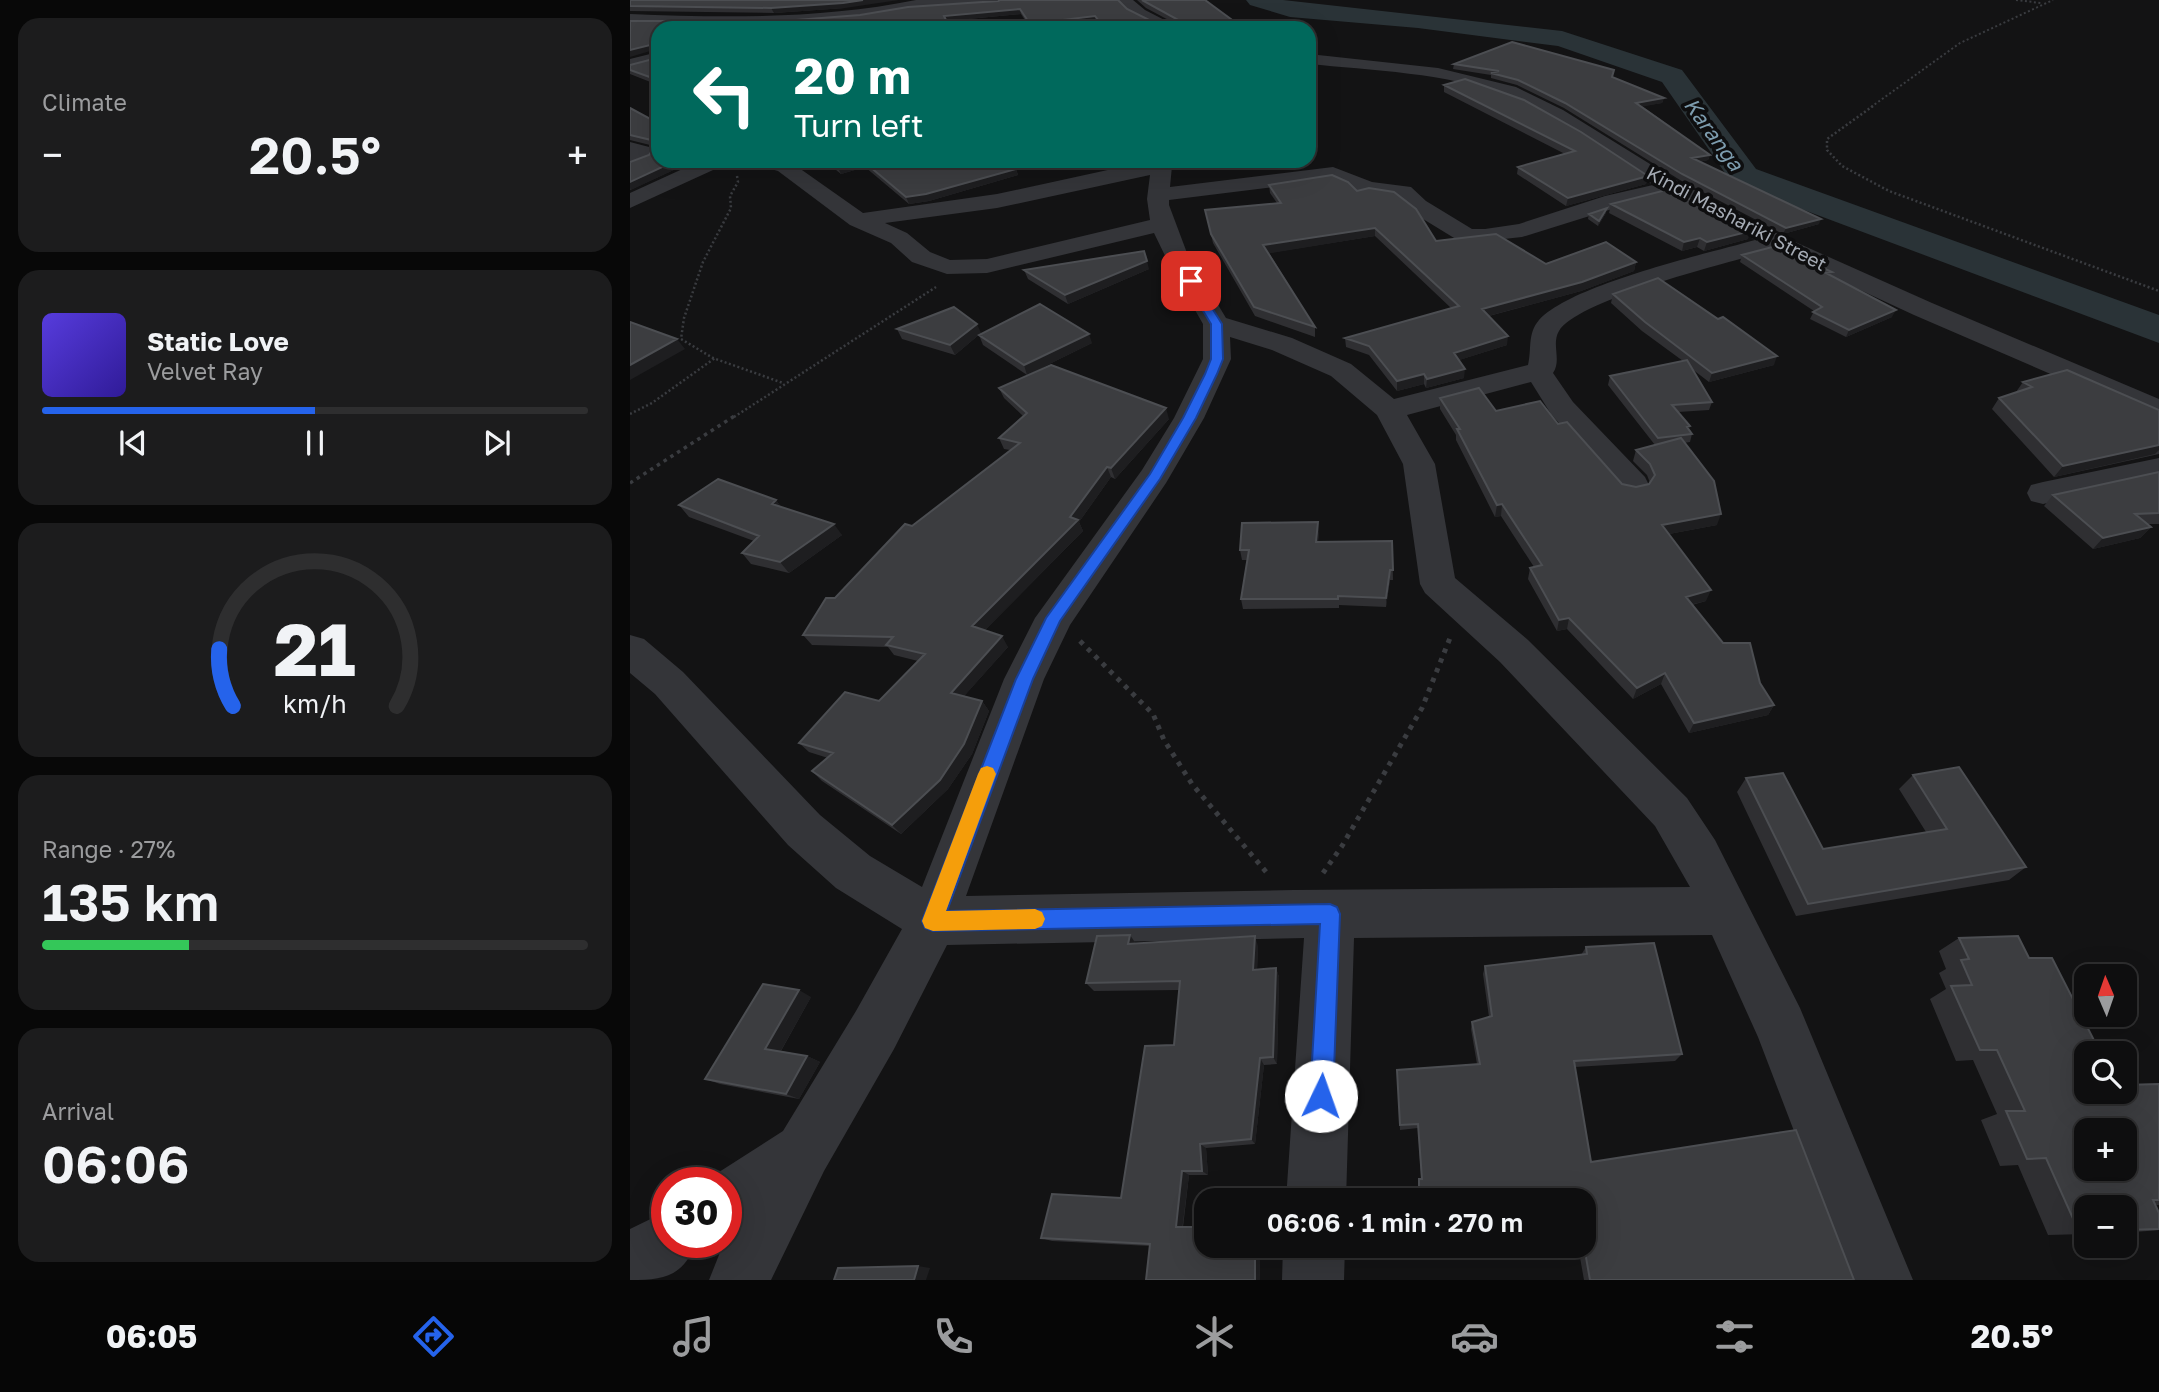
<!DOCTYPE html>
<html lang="en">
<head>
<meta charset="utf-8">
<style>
	:root { --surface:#0e0e0f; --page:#1c1c1d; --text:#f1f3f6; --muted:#9b9c9e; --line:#2e2e2f; --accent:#2563eb }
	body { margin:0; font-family:"Golos Text",sans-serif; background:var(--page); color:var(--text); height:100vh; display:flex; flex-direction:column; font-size:26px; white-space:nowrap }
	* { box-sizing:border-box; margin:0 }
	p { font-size:23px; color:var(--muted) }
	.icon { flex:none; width:38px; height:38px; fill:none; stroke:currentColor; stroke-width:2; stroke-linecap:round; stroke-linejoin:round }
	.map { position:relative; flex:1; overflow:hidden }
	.panel { display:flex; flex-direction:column; gap:18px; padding:18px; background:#080808; width:630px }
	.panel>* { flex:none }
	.top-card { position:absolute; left:21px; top:21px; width:665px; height:147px; border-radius:21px; box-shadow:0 7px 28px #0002,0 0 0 2px var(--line); background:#00695c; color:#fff; overflow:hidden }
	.needle { width:46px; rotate:358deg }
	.controls { position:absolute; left:1444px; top:964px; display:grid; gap:14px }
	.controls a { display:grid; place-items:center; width:63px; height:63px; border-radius:14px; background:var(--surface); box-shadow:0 7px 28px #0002,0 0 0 2px var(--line); font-size:35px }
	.speed { position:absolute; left:21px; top:1167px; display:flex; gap:14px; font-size:35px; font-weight:700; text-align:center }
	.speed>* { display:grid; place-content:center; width:91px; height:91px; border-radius:50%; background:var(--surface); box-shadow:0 7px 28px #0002,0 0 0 2px var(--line); line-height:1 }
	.speed .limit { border:10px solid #d22; background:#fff; color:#111 }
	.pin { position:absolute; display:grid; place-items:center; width:60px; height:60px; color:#fff; margin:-30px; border-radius:14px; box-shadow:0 4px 10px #0006 }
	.me { position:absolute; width:77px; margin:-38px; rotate:3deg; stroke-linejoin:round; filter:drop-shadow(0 0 5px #0008) }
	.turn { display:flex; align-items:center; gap:24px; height:147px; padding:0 28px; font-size:32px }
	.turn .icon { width:91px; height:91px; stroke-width:2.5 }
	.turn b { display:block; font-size:49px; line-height:60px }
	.big { font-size:52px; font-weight:600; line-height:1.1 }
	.panel .card { flex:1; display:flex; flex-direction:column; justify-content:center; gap:10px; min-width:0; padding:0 24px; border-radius:21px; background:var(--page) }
	.panel .dial { align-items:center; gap:0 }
	.dial svg { height:182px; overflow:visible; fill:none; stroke:var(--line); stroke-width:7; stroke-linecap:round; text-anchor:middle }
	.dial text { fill:var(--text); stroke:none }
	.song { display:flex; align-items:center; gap:21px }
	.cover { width:84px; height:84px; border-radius:10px; background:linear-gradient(135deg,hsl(250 70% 55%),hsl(250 70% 35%)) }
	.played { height:7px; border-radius:4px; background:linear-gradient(90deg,var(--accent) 50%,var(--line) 50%) }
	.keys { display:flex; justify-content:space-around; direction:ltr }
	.heat { display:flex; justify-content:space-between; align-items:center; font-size:38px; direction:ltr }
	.charge { height:10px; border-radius:5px; background:linear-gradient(90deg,#34c759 27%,var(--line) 0) }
	.trip { position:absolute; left:564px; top:1188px; width:402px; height:70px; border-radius:21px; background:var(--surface); box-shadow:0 7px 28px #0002,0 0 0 2px var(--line); font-weight:600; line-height:70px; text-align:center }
	.tabs { display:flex; height:112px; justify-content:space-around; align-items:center; background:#060606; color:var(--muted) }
	.tabs .icon { width:49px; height:49px }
	.tabs .selected { color:var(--accent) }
	.tabs b { font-size:32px; color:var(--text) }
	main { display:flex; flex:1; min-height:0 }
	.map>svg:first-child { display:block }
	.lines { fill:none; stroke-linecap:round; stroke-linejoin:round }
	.river { fill:#2a3337; fill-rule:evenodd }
	.path-far3 { stroke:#3a3c40; stroke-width:2; stroke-dasharray:2 2.5; stroke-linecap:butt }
	.path-far2 { stroke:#3a3c40; stroke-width:2.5; stroke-dasharray:2 2.5; stroke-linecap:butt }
	.path-far1 { stroke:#3a3c40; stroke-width:3.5; stroke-dasharray:3.5 4.5; stroke-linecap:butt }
	.path { stroke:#3a3c40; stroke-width:5; stroke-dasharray:4.5 6; stroke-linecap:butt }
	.minor { fill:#343539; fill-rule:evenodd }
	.wall { fill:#2f2f32 }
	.shaded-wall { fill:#1e1e20 }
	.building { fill:#3c3d40; stroke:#4c4e52; stroke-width:2; fill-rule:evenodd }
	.route { fill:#2563eb; stroke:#184099; stroke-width:2 }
	.slow { fill:#f59e0b }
	.labels { text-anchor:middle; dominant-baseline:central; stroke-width:7; stroke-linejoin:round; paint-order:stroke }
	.far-street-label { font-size:19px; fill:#a5abb4; stroke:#0e0e0f }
	.far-water-label { font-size:21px; font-style:italic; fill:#7d9cae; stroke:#0e0e0f }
</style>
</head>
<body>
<main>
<section class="panel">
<div class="card"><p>Climate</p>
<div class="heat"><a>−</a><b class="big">20.5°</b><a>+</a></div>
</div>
<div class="card">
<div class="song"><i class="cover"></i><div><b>Static Love</b><p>Velvet Ray</p></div></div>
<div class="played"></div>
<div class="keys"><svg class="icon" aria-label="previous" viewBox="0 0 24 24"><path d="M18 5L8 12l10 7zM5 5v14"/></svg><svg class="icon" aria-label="pause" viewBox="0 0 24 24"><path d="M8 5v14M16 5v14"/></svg><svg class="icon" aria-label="next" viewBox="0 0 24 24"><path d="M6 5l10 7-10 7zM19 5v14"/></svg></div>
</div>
<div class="card dial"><svg viewBox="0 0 100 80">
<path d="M14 69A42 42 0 1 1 86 69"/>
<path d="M14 69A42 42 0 0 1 8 44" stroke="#2563eb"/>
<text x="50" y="56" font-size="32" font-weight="700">21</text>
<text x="50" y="72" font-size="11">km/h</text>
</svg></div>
<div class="card"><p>Range · 27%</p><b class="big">135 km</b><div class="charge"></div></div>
<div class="card"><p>Arrival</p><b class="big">06:06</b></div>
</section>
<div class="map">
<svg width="1529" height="1280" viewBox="0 0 1529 1280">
	<rect width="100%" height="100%" fill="#131314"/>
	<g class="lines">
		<!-- river -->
		<path class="river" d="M616,0h37l279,31 120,39 74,99 403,146v28l-427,-160 -70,-101 -104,-36 -140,-18 -128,-11 -40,-12z"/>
		<!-- path-far3 -->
		<path class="path-far3" d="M1386,0l25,3
			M1241,107l89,-64 93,-43"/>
		<!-- path-far2 -->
		<path class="path-far2" d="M1243,106l-46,33v11l15,16 47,25 270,100
			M107,176l1,6 -8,14 1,12 -28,54 -19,56 -3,21 32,19 70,25
			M0,414l22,-11 63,-45
			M104,417l202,-130"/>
		<!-- path-far1 -->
		<path class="path-far1" d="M0,483l106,-68"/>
		<!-- path -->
		<path class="path" d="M450,641l73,73 11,26 28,44 75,89
			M693,873l19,-27 80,-138 28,-70"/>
		<!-- minor -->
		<path class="minor" d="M286,0h90l-7,4 -89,6 -48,8 -77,6h-155v-10c96,4 192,5 286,-14z
			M487,0h16l12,10 35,18c-25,0 -47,-9 -63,-28z
			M28,52v10l-28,7v-10z
			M679,54l129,14 78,19 47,23 116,72 105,55 148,66 227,96v20l-11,-3 -234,-101 -140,-65c-40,11 -196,49 -215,81 -8,13 3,29 -6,42l20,29 72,75 4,8 -4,8 -12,3 -12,-3 -70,-79 -20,-32 -124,33 28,49 20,114 73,62 159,158 28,42 85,168 113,272h-62l-93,-243 -46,-102 -358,3 -8,262h-60l18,-262 -357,7 -53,104 -70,122 -53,109h-62l20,-50 -3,2v-49h-22l1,-2 78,-50 73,-120 46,-82 -66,-41 -48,-43 -133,-151 -25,-21v-38l14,4 39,33 137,143 50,41 52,31 82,-208 31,-61 107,-148 32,-52 29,-59v-35l-32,-56 -17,-35 -167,40 -40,1 -35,-12 -21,-19 -41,-18 -72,-54 -21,-6 -3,-4 38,2 71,50 134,-19 152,-33h20l3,5 -2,21 163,-20 39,15 39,5 15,14 46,28h13l34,-5 86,-28 48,-11c-48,-31 -95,-67 -148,-89 -54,-23 -137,-26 -196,-32zM520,175l-3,24 3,21 -163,39 -37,1 -20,-8 -23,-19 -22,-10 112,-15zM701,180l29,13 37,5 13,13 49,30 8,2 55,-6 106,-33 40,-10 87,46c-49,14 -183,44 -216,80 -12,14 -7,29 -11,45l-134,34 -43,-35 -59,-26 -66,-20 -39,-65 -18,-48v-5zM600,337l42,13 59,26 46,39 26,49 17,120 5,9 75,69 155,164 35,61 -396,3 -328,6 78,-217 26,-54 96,-142 38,-65 27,-59z
			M0,142l23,6 3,4 -5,8 -21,9z
			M70,161h27l-3,4 -94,43v-15z
			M1529,458v20l-116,26 -12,-3 -4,-8 4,-8 12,-3z
			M37,1211v31h30c-15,35 -32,38 -67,38v-51z
			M653,1246h62l-1,34h-62z"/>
	</g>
	<!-- wall -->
	<path class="wall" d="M0,0l215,8 -71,5 -144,-2z
		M507,0h68l38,28h-139l-4,-1 -4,-5 -51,6h-15l-9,-14 -74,7 3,7h-292v57l-28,-11v-9l27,-7v-9l-27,-28h153l77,-6 48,-8 219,2 24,12 27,4 -32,-17z
		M824,64l159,13 51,21 -2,5 -20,3 68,49 -2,5 -9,2 120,62 -36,10 -103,-54 -116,-72 -47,-23 -26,-7v-3l-38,-6z
		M814,85l204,91 -2,8 -80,22 -49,-32 1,-7 47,-13 -121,-62z
		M0,108l28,15v38h35l-63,29v-28l19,-7 5,-9 -24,-6z
		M195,161h184l7,8 2,6 -89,26 -20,3 -44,-37 -24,7z
		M455,161h43l-32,9z
		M639,185l88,6 79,50 110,23 90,-2 -2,9 -53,20 -92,25 18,29 -48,15 5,18 -38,10 -2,-4 -27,7 -28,-36 -23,-8 -1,-9 106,-30 -76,-72 -106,17 46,74v10l-60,-21 -42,-73 -8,-33 72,-7 -7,-10z
		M981,204l137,35 -44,12 -7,-4 -15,4 -73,-38z
		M976,213l-8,13 -10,-7 1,-5z
		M1112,255l90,17 -2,4 62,41 -46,20 -36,-18 4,-8 -74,-49z
		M519,269l-81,35 -40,-25 -4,-9z
		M983,294l161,71 -65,17 -17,-13 20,33 -3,8 -31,2 14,22 -2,8 -6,1 33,82 -48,9 37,67 -14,4 31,38 37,40 14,22 -6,10 -79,18 -28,-49 -28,15 -66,-70 -10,2 -29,-52 2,-11 4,-1 -33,-51 -6,1 -39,-77v-5l-16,-26v-11l118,26 64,60 14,3 13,-3 1,-1 -3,-8 -14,-14 3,-11 19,-5 -47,-60 2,-9 73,-15 -41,-30 -31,-28z
		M267,329l84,4 -26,22 -53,-16z
		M349,335l113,8 -65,32 -44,-30z
		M1393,382l136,28v44l-105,23 -62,-68 7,-11 17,-6z
		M369,388l170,31 -54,60 -4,-2 -32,45 4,9 -98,99 23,17 -44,49 18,5 7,10 -17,43 -24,35 -47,45 -79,-53 -10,-10 16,-13 -19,-6 -10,-9 80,-42 39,-40 -24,-6 -6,-8 -76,-2 -9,-10 32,-37 175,-148 -6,-1 -5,-11 24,-22 -19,-18z
		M1529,472v52h-11l3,3 -11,11 -47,11 -49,-43 9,-11z
		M146,500l5,7 61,28 -53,38 -38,-9 -9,-11 12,-12 -65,-24 -10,-12z
		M689,532l-1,10 74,-1 1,39h-3l-4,27 -47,-2v3l-96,1 -2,-10 7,-39h-6l-2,-10z
		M1283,775l113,92 -17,13 -213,36 -59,-124 9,-14 77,71 103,-17 -27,-43z
		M500,935l6,9 122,2 -1,23 19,-1 3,9 -2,87 -13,1 -9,79 -49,4 2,27h-19l-6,52 23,19h53l1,34 -110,-34 -98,-5 -11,-3 80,-40 53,-153 5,-55 -85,1 -8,-8z
		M1329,938l127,154 73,-8v121h-4l4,8v17l-35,3v-25h-38v26l-38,1 -30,-70 -18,1 -19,-46 16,-6 -24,-54 -17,1 -26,-62 16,-10 -7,-16 7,-4 -7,-18z
		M956,947l96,107 -7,7 -100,6 16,95 263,118h-270l-6,-34h6v-46h-166v-17l1,-4h2l-3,-51 -18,2 -3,-60 80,-6 -6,-35 1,-7 17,-5 -6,-43 2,-8 96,-11z
		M181,997l-30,54 26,5 13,6 -21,37 -79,-15 -15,-5z
		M798,1246h46v6l-2,1 -44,2z"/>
	<!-- shaded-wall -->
	<path class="shaded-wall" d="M233,0h36l-54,8 -71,5 -3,-5z
		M390,9l1,5 -75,7 -2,-5z
		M465,16l1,6 -51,6h-14l-1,-4z
		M24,44l3,5 -27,8v-7z
		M1034,98l-2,5 -27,5 1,-5z
		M1080,155l-2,5 -18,4 2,-6z
		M45,161h18l-62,29 -1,-2v-6z
		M233,161l2,6 -24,7 -3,-6z
		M479,161h19l-32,9 -1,-5z
		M386,169l2,6 -89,26 -20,3 -3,-7z
		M1018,176l-2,8 -80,22 2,-8z
		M977,208l-1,5 -8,13 1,-5z
		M1191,219l-2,5 -36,10 3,-6z
		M745,228v8l-110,18 -2,-9z
		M1121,231l-3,8 -44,12 3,-9z
		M1070,238l-3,9 -15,4 2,-9z
		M517,261l2,8 -81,35 -3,-9z
		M1006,262l-2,9 -53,20 -100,27 1,-9z
		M1266,310l-4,7 -46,20 3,-7z
		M347,324l4,9 -26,22 -5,-10z
		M459,334l3,9 -65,32 -3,-10z
		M878,336l-1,9 -54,17 1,-9z
		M47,339l8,10 -55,31v-15z
		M1147,356l-3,9 -65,17 3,-9z
		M835,369l-1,9 -38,10 1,-9z
		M794,374v10l-27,7v-10z
		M536,408l3,11 -54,60 -4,-11z
		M1529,445v5l-4,4 -101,23 9,-11z
		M477,467l4,10 -32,45 4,9 -104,105 -7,-10 98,-109z
		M146,500l8,11 -12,-7z
		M872,504l-1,12 -6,1 2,-12z
		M1091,514l-4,11 -59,11 4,-11z
		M688,522l1,10 -2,20 -1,-10z
		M204,524l8,11 -53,38 -9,-11z
		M1521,527l-11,11 -47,11 10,-11z
		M760,570v10l-4,27v-9z
		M1081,590l-5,11 -25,6 5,-10z
		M939,618l-2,11 -10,2 2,-11z
		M372,636l6,11 -50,56 -7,-10z
		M1035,673l-4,11 -28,15 4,-11z
		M352,701l7,10 -17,43 -24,35 -47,45 -9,-9z
		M1144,705l-6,10 -79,18 5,-10z
		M500,935l6,9h-8z
		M625,936l3,10 -1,32 -4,-8z
		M646,968l3,9 -2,87 -4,-7z
		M169,990l12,7 -32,57 -14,-5z
		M177,1056l13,6 -21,37 -13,-5z
		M630,1058l4,7 -9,79 -4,-5z
		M570,1144l6,4 2,27 -6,-4z
		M552,1171l7,4 -7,55 -6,-3z
		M625,1246h4l1,34h-5z
		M288,1266l12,2 -4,12h-12z"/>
	<!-- building -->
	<path class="building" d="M0,0h233l-20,3 -72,5 -141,-2z
		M370,0h118l9,9 24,12 28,4 3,-3 -40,-22h63l38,28h-127l-17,-7 -4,-5 -65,8 -10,-15 -76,7 6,12h-34l-7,-5 -5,5h-246v52l-28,-10v-5l27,-7v-12l-3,-2 -24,6v-29h153l77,-6 48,-8 90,-6z
		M882,42l102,28 -2,7 52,21 -28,5 74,52 -18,3 129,61 -35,9 -104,-54 -117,-71 -47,-23 -27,-7 8,-2 -45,-7z
		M835,79l59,21 57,32 67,44 -80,22 -50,-31 57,-16 -131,-66z
		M0,108l28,15v38h17l-45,21v-20l19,-7 6,-9 -4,-6 -21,-5z
		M200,161h31l-23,7z
		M233,161h146l7,8 -90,25 -20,3z
		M460,161h19l-14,4z
		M702,175l16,7 9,9 12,-3 25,4 22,17 20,32 60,-7 50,30 60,-22 30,20 -54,20 -100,27 26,27 -54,17 11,16 -38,10 -3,-5 -27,7 -28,-35 -24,-8 114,-32 -84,-78 -112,17 52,82 -61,-20 -43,-73 -6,-24 76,-7 -12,-18z
		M1040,189l81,42 -44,11 -7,-4 -16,4 -73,-38z
		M977,208l-8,13 -10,-7z
		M1146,246l56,26 -6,1 70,37 -47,20 -36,-18 9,-5 -80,-52z
		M514,251l3,10 -82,34 -41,-25z
		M1028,278l60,41 5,-2 54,39 -65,17 -67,-51 -32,-28z
		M410,304l49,30 -65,31 -45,-30z
		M324,307l23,17 -27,21 -53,-16z
		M0,322l47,17 -47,26z
		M1057,360l25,42 -40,3 18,21 -3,1 5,7 -34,4 -48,-62z
		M421,365l115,43 -55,60 -4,-1 -37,50 8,3 -106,106 30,10 -51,57 31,8 -18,43 -24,36 -48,45 -80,-54 21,-18 -34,-10 46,-51 34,9 46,-47 -39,-9 7,-8 -90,-2 23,-37h9l70,-74 7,2 108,-83 -21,-5 28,-25 -28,-25z
		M1437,370l92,40v35l-96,21 -64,-68 33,-11 -9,-5z
		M849,388l17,23 44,-10 18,23 9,-2 55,62 14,3 13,-3 6,-9 -5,-11 -14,-14 45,-12 33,43 7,33 -59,11 49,65 -25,7 37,46h27l10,40 14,22 -80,18 -29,-50 -28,15 -68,-70 -10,2 -29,-52 12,-3 -40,-61 -5,1 -40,-76h3l-20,-31z
		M1529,472v41l-24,1 16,13 -48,11 -50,-43z
		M88,479l58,21 -4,4 62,20 -54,38 -38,-9 17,-17 -80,-31z
		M688,522l-2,20 76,-1 1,29h-3l-4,28 -48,-2v3h-97l8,-49h-9l2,-27z
		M1329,767l67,100 -218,37 -62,-126 37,-5 40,76 124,-20 -34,-54z
		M500,935l-2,9 127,-8 -2,34 23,-2 -3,89 -13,1 -9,81 -51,5 2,27h-20l-6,56h30v19h49v34h-109l4,-36 -109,-6 11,-44 69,4 24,-152 29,-1 6,-64 -94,2 11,-47z
		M1388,936l11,22h23l49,96h-15v38h38v-7l35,-1v116h-6l6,13v16l-35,1v-22h-38v23l-7,1 -33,-74 -19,1 -21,-48h19l-28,-61h-17l-29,-64 21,-1 -11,-25 8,-1 -10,-21zM1456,1130h38v39h-38z
		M1024,943l28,111 -108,7 17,101 205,-32 58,150h-264l-6,-34v-46h-165v-21h3l-4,-55 -18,1 -3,-55 83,-6 -8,-42 20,-6 -7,-50 102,-12 -1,-7z
		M133,984l36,6 -34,59 42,7 -21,38 -81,-15z
		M799,1246h45v6l-45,2z
		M288,1266l-4,14h-80l4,-12z"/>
	<!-- route -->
	<path class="route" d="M557,279h7l28,45 1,35 -6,15 -21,44 -36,61 -100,142 -27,58 -86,232 383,-7 7,3 3,7 -7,182 -3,9 -9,3 -8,-3 -3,-9 10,-172 -387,7 -8,-3 -3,-7 94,-242 30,-61 104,-144 33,-56 22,-44 6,-15v-35l-26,-43z"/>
	<!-- slow -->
	<path class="slow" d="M357,766l6,2 3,6 -50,137 89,-2 7,3 3,7 -3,7 -7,3 -102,2 -8,-3 -3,-7 56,-147 3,-6z"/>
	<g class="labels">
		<!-- far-street labels -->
		<g class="far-street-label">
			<text transform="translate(1107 218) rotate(28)">Kindi Mashariki Street</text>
		</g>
		<!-- far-water labels -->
		<g class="far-water-label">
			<text transform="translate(1084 134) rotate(54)">Karanga</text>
		</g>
	</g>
</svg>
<div class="controls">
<a><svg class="needle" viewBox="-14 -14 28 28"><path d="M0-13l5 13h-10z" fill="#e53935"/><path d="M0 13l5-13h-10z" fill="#9b9c9e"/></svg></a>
<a><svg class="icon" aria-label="search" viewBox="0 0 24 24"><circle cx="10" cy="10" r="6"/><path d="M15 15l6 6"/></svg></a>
<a>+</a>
<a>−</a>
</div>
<div class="speed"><div class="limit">30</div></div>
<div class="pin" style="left:561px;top:281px;background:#d93025"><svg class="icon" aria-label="arrive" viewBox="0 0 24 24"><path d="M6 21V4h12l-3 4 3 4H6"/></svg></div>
<svg class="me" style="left:691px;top:1096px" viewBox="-20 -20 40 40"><circle r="19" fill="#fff"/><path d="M0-13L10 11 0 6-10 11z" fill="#2563eb"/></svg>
<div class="trip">06:06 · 1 min · 270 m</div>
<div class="top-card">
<div class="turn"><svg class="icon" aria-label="left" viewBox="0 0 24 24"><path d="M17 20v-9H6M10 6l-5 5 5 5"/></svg><div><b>20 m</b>Turn left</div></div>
</div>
</div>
</main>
<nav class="tabs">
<b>06:05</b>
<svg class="icon selected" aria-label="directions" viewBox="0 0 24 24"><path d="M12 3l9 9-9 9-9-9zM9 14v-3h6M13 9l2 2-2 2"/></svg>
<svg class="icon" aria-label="music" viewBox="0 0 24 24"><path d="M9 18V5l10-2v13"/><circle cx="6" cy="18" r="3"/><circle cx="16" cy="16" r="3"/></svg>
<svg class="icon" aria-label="phone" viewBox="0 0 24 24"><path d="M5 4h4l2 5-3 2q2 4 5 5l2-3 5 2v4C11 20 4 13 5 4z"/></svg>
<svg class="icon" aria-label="climate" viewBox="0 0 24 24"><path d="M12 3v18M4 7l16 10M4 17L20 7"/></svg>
<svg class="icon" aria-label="car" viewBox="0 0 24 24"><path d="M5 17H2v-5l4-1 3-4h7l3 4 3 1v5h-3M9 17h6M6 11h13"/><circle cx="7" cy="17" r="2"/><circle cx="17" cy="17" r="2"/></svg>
<svg class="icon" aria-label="filters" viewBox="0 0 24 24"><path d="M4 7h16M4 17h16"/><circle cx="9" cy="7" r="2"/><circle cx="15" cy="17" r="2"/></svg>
<b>20.5°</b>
</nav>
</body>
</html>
